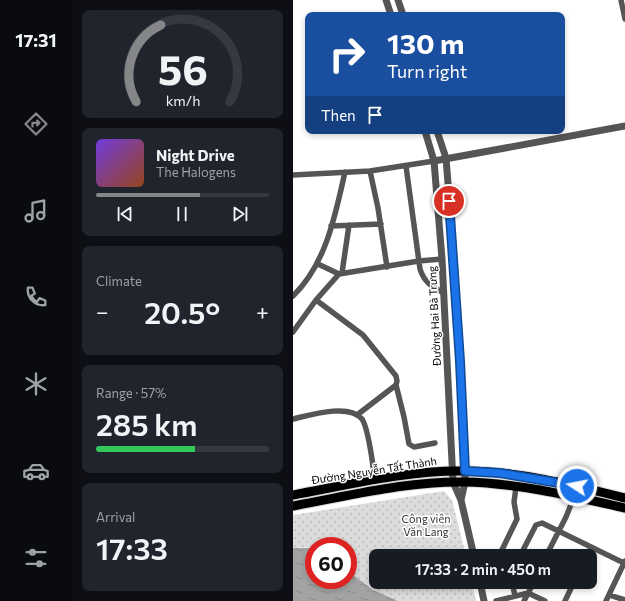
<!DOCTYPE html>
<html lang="en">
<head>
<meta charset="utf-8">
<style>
	:root { --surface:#171b24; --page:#20242c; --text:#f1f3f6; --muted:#9ea1a6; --line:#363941; --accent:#858687 }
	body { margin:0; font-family:Commissioner,sans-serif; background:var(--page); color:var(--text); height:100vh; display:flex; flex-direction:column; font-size:15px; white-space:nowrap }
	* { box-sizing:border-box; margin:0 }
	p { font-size:13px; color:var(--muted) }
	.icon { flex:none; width:22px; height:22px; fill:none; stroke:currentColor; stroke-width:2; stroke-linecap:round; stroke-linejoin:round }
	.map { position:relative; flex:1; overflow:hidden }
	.panel { display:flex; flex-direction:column; gap:10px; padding:10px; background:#0d0f14; width:221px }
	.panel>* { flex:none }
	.banner { position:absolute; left:12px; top:12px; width:260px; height:122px; border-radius:8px; box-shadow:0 2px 6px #0003; background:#1a4fa0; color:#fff; overflow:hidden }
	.speed { position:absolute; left:12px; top:537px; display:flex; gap:8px; font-size:20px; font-weight:700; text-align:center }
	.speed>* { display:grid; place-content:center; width:52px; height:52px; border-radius:50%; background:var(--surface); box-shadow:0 2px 6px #0003; line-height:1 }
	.speed .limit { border:6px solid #d22; background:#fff; color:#111 }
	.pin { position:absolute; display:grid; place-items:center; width:34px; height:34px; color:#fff; margin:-17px; border:2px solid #fff; border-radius:50%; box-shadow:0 1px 4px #0007 }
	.me { position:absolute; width:44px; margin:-22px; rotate:281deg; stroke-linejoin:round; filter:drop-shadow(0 0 3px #0008) }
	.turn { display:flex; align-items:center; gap:14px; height:84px; padding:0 16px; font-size:18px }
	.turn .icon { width:52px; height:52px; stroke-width:2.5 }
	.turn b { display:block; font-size:28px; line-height:34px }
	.then { display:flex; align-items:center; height:38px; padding:0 16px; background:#0003; gap:8px; font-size:15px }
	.big { font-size:30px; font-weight:600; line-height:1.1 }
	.panel .widget { flex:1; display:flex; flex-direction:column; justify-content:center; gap:6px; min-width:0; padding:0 14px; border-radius:8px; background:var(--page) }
	.panel .dial { align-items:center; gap:0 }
	.dial svg { height:104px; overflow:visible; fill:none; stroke:var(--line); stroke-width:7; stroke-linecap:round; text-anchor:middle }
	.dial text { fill:var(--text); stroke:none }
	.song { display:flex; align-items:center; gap:12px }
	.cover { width:48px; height:48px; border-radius:6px; background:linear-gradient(135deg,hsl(260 70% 55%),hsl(20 70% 35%)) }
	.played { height:4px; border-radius:2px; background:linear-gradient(90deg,var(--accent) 60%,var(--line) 60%) }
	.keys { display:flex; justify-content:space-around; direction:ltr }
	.heat { display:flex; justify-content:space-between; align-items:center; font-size:22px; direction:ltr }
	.charge { height:6px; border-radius:3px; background:linear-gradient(90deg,#34c759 57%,var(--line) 0) }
	.trip { position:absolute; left:76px; top:549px; width:228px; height:40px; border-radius:8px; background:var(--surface); box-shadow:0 2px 6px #0003; font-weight:600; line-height:40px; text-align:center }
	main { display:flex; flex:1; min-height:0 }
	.menu { display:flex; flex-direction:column; width:72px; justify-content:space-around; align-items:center; background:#090b0e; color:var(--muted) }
	.menu .icon { width:28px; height:28px }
	.menu .on { color:var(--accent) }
	.menu b { font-size:18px; color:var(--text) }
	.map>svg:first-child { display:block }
	.park { fill:url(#park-dots) }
	.water { fill:url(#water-ripples) }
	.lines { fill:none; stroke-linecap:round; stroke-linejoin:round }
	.primary-casing { stroke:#dbdbdb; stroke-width:11 }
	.minor { stroke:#555; stroke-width:5.5 }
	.tertiary { stroke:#555; stroke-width:7 }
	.primary { stroke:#000; stroke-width:9 }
	.route-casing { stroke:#114b97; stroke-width:10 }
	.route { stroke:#1a73e8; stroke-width:7 }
	.labels { text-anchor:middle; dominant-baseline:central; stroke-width:3; stroke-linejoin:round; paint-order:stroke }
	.street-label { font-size:11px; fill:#000; stroke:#fff }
	.park-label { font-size:11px; fill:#333; stroke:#fff }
</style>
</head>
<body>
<main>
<nav class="menu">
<b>17:31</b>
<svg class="icon on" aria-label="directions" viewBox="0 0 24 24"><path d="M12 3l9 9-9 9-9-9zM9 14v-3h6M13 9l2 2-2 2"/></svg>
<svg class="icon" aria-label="music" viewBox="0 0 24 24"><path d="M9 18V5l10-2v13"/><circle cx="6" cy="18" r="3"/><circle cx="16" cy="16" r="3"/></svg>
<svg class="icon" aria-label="phone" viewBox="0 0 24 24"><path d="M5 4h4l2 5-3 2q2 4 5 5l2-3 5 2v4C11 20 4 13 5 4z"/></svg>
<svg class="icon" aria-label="climate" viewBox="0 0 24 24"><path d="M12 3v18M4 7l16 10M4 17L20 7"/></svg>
<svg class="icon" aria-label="car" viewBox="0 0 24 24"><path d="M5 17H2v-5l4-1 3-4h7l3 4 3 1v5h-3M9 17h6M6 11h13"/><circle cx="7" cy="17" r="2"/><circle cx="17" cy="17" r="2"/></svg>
<svg class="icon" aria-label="filters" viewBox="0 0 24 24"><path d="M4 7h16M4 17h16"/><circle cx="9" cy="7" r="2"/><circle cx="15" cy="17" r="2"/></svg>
</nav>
<section class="panel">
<div class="widget dial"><svg viewBox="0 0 100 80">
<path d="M14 69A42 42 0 1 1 86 69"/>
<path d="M14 69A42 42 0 0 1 33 10" stroke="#858687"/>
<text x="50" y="56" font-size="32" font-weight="700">56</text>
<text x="50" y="72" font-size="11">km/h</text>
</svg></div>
<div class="widget">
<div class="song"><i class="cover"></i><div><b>Night Drive</b><p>The Halogens</p></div></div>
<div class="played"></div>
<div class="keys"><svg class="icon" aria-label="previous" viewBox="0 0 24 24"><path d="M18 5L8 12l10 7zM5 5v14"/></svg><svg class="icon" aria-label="pause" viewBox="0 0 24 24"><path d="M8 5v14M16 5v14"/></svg><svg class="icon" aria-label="next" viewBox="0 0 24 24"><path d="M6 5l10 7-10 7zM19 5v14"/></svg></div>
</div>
<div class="widget"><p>Climate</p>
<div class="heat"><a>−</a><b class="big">20.5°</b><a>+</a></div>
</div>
<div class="widget"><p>Range · 57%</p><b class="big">285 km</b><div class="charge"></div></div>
<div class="widget"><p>Arrival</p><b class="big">17:33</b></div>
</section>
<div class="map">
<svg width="332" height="601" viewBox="0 0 332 601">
	<defs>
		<pattern id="park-dots" width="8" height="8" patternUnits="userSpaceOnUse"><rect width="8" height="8" fill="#dcdcdc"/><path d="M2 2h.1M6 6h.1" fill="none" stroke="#bbb" stroke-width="1.8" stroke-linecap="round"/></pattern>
		<pattern id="water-ripples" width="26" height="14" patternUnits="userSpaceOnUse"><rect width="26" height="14" fill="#a3a3a3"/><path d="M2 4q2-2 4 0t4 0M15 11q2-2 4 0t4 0" fill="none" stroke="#8b8b8b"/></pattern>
	</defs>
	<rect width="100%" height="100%" fill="#fff"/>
	<!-- park -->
	<path class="park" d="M151,491l8,9 14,56h-90v26h96l4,19h-78c-19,-5 -35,-18 -50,-30v-25l-55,2v-33z"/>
	<!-- water -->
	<path class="water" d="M0,548h21v32h34v-9l25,19 25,11h-105z"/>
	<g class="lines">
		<defs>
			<path id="primary" d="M0,495c54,-10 115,-25 171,-24 54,0 109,14 161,27
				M0,506c56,-10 114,-25 171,-24 54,1 108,14 161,26"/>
		</defs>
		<!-- primary casing -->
		<use href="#primary" class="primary-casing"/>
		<!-- minor -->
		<path class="minor" d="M328,0l4,19
			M113,166l14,103c4,13 12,18 24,24
			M77,171l8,37 9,59
			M0,175l77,-4 64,-10
			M38,226l50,-2
			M25,264l21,10 80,-13 23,-2
			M49,273l7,-48
			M0,296c33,-32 42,-80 52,-124
			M23,300l47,35 33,41 1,5 -1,4 -39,30
			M0,332l23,-32 23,-26
			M103,385l8,32 5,27 5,3 21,-4
			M0,419c17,-4 56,-16 69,0 7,10 11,48 13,61
			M206,556l18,-37 -3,-17 2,-15
			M227,556l16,-31 6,-2 82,40
			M253,556l20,-39 8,-20
			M294,556l4,-8
			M219,582l3,14
			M316,595l16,5
			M203,601l32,-8 17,8
			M231,601l10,-19
			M272,601l9,-19
			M313,601l19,-40"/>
		<!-- tertiary -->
		<path class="tertiary" d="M93,0l5,15
			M105,0l5,15
			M132,131l9,30 8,98 11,223 8,18 13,56
			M144,131l9,27 8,101 11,212v11l-4,18
			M141,161l191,-35
			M187,582l4,19"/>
		<!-- primary -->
		<use href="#primary" class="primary"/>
	</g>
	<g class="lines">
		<defs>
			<path id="route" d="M156,201l11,160 5,110 35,2 77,13"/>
		</defs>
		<!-- route casing -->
		<use href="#route" class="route-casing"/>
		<!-- route -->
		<use href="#route" class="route"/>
	</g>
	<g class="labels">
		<!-- street labels -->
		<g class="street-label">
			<text transform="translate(141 316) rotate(-93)">Đường Hai Bà Trưng</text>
			<text transform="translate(81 470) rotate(-9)">Đường Nguyễn Tất Thành</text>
		</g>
		<!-- park labels -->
		<g class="park-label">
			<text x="133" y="518">Công viên<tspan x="133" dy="13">Văn Lang</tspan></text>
		</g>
	</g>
</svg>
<div class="speed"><div class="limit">60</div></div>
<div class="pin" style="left:156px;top:201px;background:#d93025"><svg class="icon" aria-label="arrive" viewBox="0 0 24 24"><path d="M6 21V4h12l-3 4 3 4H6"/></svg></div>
<svg class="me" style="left:284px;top:486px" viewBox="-20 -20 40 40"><circle r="17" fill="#1a73e8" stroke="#fff" stroke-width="3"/><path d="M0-11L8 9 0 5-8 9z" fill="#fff"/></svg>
<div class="trip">17:33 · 2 min · 450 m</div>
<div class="banner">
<div class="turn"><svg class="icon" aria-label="right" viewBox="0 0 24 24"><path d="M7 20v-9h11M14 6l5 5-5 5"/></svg><div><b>130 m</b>Turn right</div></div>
<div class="then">Then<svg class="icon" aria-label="arrive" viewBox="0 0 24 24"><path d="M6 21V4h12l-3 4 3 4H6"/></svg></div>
</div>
</div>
</main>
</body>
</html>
